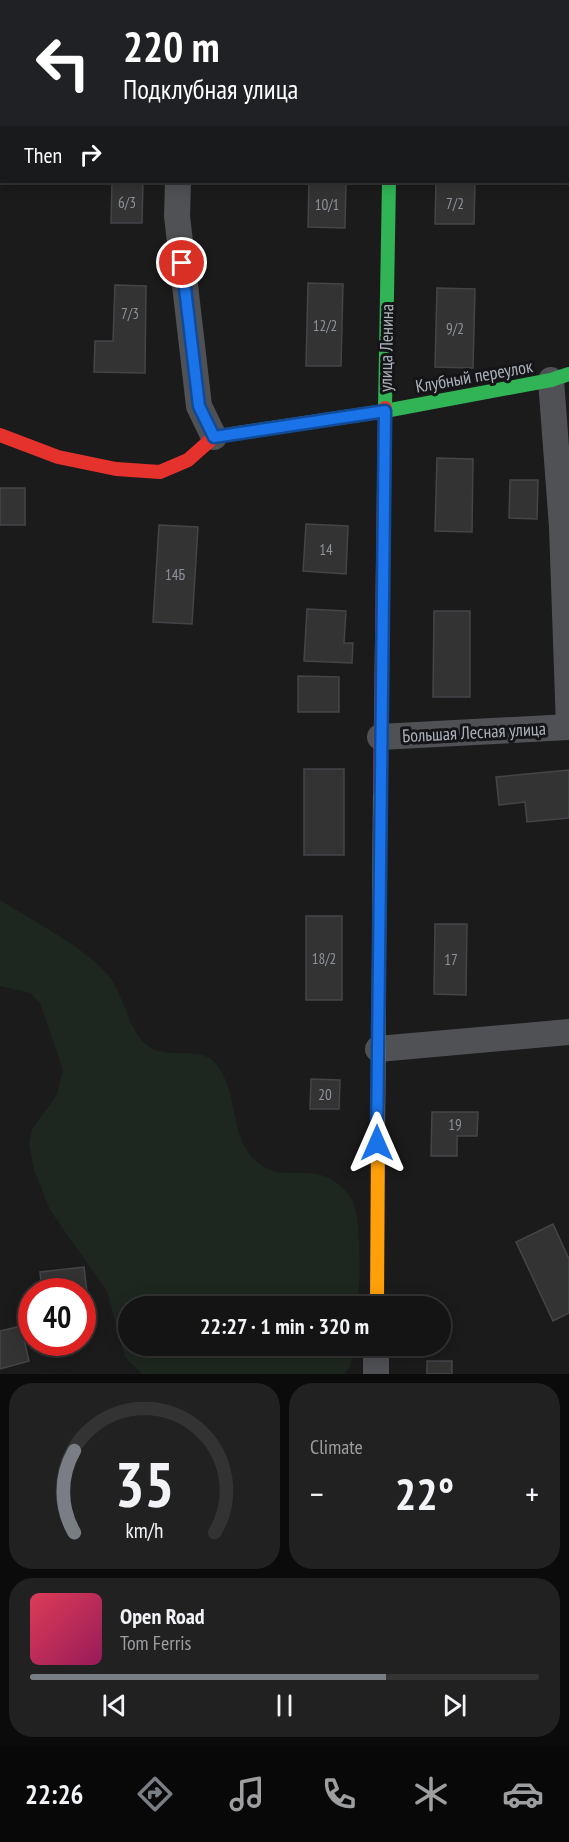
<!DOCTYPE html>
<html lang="en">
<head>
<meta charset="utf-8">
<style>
	:root { --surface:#141415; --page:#212122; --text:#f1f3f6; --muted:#9d9ea0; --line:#333334; --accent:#797e85 }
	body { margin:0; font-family:"PT Sans Narrow",sans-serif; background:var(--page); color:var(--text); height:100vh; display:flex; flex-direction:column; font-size:22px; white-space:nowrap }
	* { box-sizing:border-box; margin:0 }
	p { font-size:20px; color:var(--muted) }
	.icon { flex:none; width:33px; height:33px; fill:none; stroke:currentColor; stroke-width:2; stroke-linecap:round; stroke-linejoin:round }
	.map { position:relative; height:1374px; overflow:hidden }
	.drawer { display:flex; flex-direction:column; gap:9px; padding:9px; background:#0b0b0c; flex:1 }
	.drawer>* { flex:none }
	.guide { position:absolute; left:0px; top:0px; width:570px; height:183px; box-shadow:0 3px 15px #0003,0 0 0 2px var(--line); background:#202124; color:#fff; overflow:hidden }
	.speed { position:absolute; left:18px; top:1278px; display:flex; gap:12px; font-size:30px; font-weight:700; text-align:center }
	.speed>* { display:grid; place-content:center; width:78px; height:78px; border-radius:50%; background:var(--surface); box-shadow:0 3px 15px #0003,0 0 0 2px var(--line); line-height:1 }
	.speed .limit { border:9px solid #d22; background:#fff; color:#111 }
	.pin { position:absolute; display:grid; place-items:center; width:51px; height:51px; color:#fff; margin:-26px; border:3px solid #fff; border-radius:50%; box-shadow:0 2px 6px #0007 }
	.me { position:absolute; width:66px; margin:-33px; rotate:0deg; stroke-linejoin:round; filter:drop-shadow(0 0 4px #0008) }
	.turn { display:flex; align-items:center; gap:21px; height:126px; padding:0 24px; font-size:27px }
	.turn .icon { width:78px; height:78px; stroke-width:2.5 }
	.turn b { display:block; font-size:42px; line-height:51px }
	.then { display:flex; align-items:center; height:57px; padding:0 24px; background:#0003; gap:12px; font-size:22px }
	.big { font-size:45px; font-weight:600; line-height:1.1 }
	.drawer .widget { flex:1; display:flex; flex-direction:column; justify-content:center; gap:9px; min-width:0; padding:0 21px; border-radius:24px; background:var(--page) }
	.drawer .dial { align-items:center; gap:0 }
	.dial svg { height:156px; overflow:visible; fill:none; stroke:var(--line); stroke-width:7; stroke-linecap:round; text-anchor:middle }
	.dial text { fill:var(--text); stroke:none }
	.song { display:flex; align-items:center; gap:18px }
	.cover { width:72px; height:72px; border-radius:9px; background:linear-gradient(135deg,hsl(350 70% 55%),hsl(330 70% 35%)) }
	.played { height:6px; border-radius:3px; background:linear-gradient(90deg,var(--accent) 70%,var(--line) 70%) }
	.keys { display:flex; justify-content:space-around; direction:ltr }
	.heat { display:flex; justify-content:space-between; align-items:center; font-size:33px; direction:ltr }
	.drawer .tiles { flex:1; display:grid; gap:9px; grid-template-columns:1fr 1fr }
	.widget:last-child { grid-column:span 2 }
	.trip { position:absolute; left:118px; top:1296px; width:333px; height:60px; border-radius:30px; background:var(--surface); box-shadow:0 3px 15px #0003,0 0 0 2px var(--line); font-weight:600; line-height:60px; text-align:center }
	.menu { display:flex; height:96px; justify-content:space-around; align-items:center; background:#080808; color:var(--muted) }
	.menu .icon { width:42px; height:42px }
	.menu .on { color:var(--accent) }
	.menu b { font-size:27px; color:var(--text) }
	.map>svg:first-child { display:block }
	.green { fill:#1e271f }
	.building { fill:#333334; stroke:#444548; stroke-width:1.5 }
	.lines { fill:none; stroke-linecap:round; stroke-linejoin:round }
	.street { stroke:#4f5155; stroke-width:26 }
	.fast { stroke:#30b455; stroke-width:14 }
	.slow { stroke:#ff9f0a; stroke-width:14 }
	.jam { stroke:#e5322d; stroke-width:14 }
	.route-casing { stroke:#114b97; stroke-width:15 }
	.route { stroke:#1a73e8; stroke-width:10 }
	.labels { text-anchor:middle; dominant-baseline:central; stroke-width:6; stroke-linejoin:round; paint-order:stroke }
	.number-label { font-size:15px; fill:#8e939b }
	.street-label { font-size:18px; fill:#acb3bd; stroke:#151518 }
</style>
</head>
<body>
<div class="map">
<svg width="569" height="1374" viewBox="0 0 569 1374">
	<rect width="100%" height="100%" fill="#1b1b1c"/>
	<!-- green -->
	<path class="green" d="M0,900c36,23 79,43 108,75 17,20 19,55 40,71 19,15 52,-2 68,18 24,29 12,74 42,99 29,24 61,-9 93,35 11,16 9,88 7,108h-229v40h224l-2,18 -7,10h-202l-17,-17 -18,-66 -57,-81 -16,-40 -5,-27 3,-13 24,-34 7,-26 -23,-67 -10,-10 -30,-7z"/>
	<!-- building -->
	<path class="building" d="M112,182h31l-1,41h-31z
		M309,182h37l-1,46 -37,-1z
		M436,182h39l-1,42h-39z
		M308,283l35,1 -2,82h-35z
		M115,285l31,1 -1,87 -51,-1 1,-31h18z
		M437,288l38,1 -2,79 -38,-1z
		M437,458l36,1 -1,73 -37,-1z
		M510,480h28l-1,39 -28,-1z
		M0,488h25v37h-25z
		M306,524l42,2 -2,48 -43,-3z
		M159,525l39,2 -6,97 -39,-2z
		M307,609l39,2 -2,32h9l-1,20 -48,-2z
		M434,611h36v86h-37z
		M298,676l41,1v35h-41z
		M304,769h40v86h-40z
		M569,770v48l-42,4 -2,-20 -26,3 -3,-28z
		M306,916h36v84h-36z
		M435,924h32l-1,71 -32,-1z
		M311,1079l29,1 -1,29h-29z
		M432,1112h46l-1,24h-20v20h-26z
		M553,1224l16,35v54l-16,8 -37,-79z
		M84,1267l3,25h-45l-2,-20z
		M21,1326l8,35 -29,8v-38z
		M427,1361h25v13h-25z"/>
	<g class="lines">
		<!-- street -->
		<path class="street" d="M181,2v-2
			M392,2v-2
			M178,182l-1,34 22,190 15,31
			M551,380l11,147 7,200
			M380,737l189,-10
			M378,1049l191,-17
			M376,1374v-28"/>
		<!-- fast -->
		<path class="fast" d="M385,408l4,-226
			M238,433l147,-22 166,-31 18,-6"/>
		<!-- slow -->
		<path class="slow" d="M377,1306l3,-514"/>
		<!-- jam -->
		<path class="jam" d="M0,435l58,22 58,12 44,3 28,-12 26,-23 24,-4
			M380,792l5,-384"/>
	</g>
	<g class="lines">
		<defs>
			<path id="route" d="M182,263l17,143 15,31 171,-26 -8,732"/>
		</defs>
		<!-- route casing -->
		<use href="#route" class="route-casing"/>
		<!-- route -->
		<use href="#route" class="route"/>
	</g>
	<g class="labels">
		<!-- number labels -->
		<g class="number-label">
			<text x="127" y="202">6/3</text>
			<text x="455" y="203">7/2</text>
			<text x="327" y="204">10/1</text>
			<text x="130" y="313">7/3</text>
			<text x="325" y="325">12/2</text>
			<text x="455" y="328">9/2</text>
			<text x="326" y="549">14</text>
			<text x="175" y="574">14Б</text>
			<text x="324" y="958">18/2</text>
			<text x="451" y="959">17</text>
			<text x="325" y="1094">20</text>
			<text x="455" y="1124">19</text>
		</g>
		<!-- street labels -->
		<g class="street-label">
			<text transform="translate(386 348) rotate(-89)">улица Ленина</text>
			<text transform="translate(474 376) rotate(-10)">Клубный переулок</text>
			<text transform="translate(474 732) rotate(-3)">Большая Лесная улица</text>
		</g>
	</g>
</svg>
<div class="speed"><div class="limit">40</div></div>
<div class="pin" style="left:182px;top:263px;background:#d93025"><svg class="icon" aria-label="arrive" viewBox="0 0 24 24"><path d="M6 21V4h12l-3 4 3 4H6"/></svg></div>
<svg class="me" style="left:377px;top:1143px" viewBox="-20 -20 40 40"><path d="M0-17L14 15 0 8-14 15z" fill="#1a73e8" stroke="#fff" stroke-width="4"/></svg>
<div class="trip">22:27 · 1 min · 320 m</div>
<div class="guide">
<div class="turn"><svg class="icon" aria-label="left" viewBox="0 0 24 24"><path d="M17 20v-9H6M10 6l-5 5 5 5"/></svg><div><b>220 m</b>Подклубная улица</div></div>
<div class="then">Then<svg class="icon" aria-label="right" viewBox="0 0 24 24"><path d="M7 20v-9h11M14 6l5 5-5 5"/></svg></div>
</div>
</div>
<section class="drawer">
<div class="tiles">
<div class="widget dial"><svg viewBox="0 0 100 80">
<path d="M14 69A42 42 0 1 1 86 69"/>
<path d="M14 69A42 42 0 0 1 14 27" stroke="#797e85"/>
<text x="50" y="56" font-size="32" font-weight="700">35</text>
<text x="50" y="72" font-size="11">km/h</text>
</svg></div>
<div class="widget"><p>Climate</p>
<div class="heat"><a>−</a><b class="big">22°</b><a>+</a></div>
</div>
<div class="widget">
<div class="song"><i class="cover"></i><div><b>Open Road</b><p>Tom Ferris</p></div></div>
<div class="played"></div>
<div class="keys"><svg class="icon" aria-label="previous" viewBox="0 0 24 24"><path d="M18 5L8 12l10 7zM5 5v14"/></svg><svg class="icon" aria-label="pause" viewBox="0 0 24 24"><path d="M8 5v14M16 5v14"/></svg><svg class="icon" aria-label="next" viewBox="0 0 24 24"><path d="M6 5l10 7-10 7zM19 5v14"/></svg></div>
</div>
</div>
</section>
<nav class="menu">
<b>22:26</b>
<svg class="icon on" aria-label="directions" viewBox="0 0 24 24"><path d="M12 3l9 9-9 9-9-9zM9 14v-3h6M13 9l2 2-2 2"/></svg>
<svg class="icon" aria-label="music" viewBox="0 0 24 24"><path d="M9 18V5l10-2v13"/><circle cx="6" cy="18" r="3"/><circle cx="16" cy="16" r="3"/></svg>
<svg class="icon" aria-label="phone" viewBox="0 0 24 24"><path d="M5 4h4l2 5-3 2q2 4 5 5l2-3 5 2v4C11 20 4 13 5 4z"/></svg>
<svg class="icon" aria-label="climate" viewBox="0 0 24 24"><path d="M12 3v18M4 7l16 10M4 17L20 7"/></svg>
<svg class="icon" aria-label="car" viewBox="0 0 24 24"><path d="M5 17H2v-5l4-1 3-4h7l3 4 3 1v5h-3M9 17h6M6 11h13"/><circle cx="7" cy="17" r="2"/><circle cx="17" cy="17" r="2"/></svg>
</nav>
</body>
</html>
